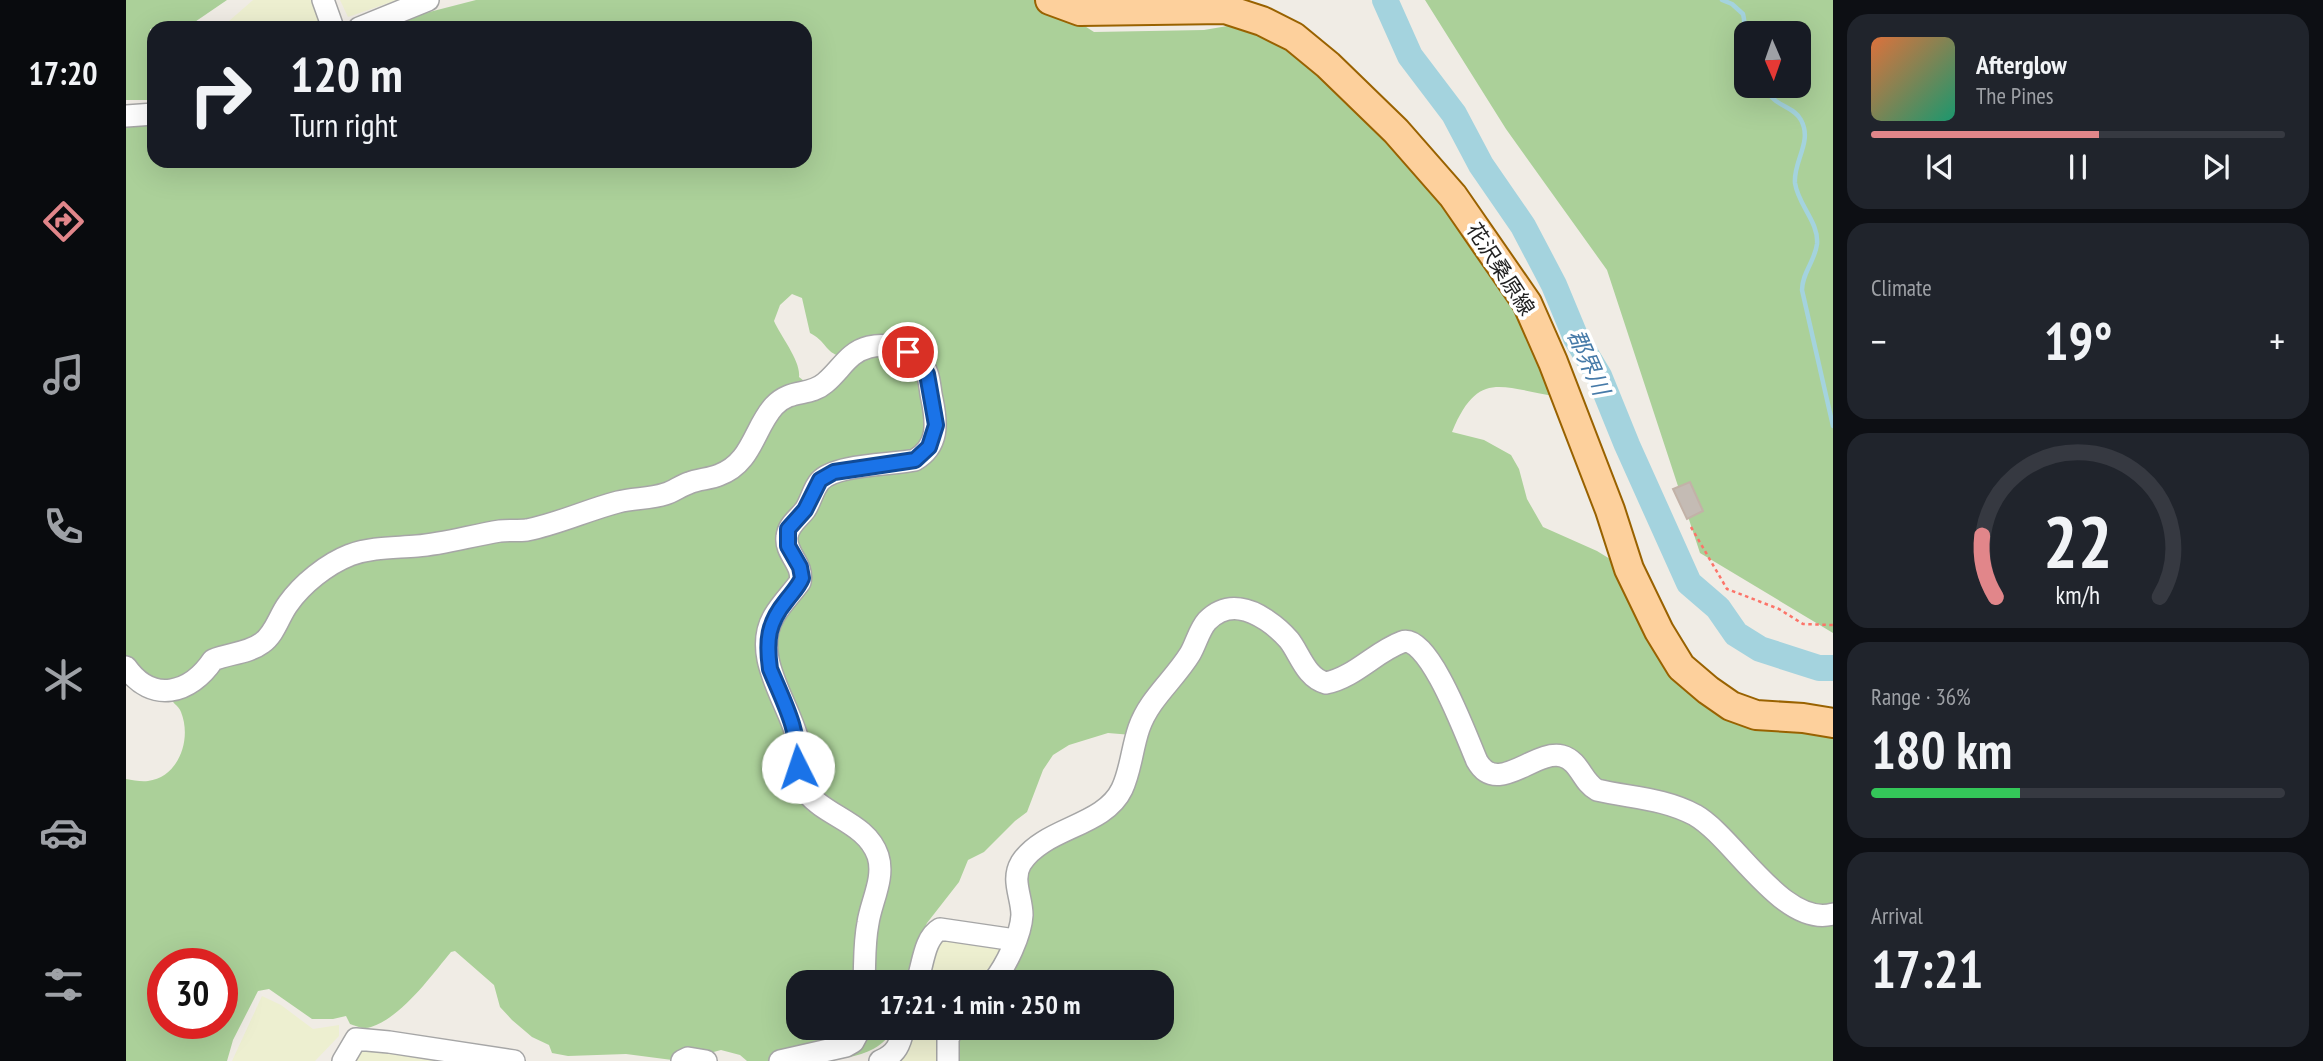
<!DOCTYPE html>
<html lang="en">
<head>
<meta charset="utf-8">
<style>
	:root { --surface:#171b24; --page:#20242c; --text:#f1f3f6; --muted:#9ea1a6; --line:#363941; --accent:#e1868a }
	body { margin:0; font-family:"PT Sans Narrow","Noto Sans JP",sans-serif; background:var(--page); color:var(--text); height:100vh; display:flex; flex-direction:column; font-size:26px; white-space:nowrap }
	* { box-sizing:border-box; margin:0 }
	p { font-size:23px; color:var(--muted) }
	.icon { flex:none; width:38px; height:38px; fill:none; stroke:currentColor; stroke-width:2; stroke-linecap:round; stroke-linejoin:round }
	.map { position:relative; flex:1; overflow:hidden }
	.details { display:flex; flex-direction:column; gap:14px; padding:14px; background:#0d0f14; width:490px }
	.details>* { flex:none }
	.top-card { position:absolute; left:21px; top:21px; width:665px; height:147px; border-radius:21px; box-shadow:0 7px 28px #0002; background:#171b24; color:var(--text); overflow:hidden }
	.needle { width:46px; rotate:178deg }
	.buttons { position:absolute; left:1608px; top:21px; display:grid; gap:14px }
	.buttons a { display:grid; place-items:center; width:77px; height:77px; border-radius:14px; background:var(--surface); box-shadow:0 7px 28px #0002; font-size:35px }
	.speed { position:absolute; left:21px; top:948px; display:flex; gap:14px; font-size:35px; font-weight:700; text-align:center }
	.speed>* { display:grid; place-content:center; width:91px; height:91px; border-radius:50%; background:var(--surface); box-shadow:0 7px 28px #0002; line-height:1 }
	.speed .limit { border:10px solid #d22; background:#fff; color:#111 }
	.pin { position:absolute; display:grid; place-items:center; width:60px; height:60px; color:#fff; margin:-30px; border:4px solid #fff; border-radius:50%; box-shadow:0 2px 7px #0007 }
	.me { position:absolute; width:77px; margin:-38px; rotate:356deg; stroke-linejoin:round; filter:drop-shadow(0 0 5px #0008) }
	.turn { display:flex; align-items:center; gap:24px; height:147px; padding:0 28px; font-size:32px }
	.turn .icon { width:91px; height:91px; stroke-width:2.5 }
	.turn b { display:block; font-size:49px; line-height:60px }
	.big { font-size:52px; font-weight:600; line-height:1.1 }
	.details .widget { flex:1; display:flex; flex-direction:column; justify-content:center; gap:10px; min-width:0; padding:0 24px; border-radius:21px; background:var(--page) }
	.details .dial { align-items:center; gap:0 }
	.dial svg { height:182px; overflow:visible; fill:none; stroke:var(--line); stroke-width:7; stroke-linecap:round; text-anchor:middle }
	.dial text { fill:var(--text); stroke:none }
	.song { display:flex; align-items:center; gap:21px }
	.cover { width:84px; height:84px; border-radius:10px; background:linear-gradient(135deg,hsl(20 70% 55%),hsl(160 70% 35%)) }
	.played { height:7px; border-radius:4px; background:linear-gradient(90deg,var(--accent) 55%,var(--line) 55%) }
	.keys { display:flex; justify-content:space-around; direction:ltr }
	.heat { display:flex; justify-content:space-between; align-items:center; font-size:38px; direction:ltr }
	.charge { height:10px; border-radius:5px; background:linear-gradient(90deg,#34c759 36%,var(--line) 0) }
	.trip { position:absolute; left:660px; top:970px; width:388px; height:70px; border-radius:21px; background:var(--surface); box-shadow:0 7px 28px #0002; font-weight:600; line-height:70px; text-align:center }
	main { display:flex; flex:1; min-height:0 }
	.tab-bar { display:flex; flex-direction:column; width:126px; justify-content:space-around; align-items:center; background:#090b0e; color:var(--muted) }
	.tab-bar .icon { width:49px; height:49px }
	.tab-bar .current { color:var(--accent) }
	.tab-bar b { font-size:32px; color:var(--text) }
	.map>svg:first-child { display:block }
	.farmland { fill:#edefd0 }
	.forest { fill:#abd099; fill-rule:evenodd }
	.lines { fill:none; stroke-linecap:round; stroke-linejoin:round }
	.stream { stroke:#a4d3de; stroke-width:4.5 }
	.river { stroke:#a4d3de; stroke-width:26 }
	.building { fill:#c4bbb4; stroke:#c2b2a7; stroke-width:2 }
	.minor-casing { stroke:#a6a6a6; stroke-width:24 }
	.major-casing { stroke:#996200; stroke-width:32 }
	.path { stroke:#fc7469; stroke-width:2.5; stroke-dasharray:3.5 3.5; stroke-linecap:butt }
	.minor { stroke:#fff; stroke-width:21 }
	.major { stroke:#fdd09c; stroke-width:28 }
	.route-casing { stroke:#114b97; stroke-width:18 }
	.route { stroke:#1a73e8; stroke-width:12 }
	.labels { text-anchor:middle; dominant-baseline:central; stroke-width:7; stroke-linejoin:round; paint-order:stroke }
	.street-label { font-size:21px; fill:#1f1f1f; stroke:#fff }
	.water-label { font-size:23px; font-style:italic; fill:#467aa8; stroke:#fff }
</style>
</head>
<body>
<main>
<nav class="tab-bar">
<b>17:20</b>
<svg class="icon current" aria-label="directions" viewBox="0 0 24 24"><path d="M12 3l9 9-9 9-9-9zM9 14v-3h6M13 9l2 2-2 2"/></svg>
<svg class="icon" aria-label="music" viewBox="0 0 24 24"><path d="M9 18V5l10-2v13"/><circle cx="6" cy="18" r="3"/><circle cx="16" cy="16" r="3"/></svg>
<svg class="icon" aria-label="phone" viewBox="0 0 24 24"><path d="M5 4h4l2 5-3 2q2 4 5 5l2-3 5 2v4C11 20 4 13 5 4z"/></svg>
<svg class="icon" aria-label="climate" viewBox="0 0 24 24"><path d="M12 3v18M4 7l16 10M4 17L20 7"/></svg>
<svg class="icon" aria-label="car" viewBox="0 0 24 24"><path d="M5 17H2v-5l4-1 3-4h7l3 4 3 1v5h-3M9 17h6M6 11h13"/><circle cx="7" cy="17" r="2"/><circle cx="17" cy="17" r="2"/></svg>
<svg class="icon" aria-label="filters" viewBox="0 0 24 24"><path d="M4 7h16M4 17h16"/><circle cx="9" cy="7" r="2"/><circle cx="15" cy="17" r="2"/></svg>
</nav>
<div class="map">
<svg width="1707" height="1061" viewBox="0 0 1707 1061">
	<rect width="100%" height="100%" fill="#f0ece5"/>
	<!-- farmland -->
	<path class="farmland" d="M127,0h58l14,28h-104z
		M214,0h57l-49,17z
		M815,933l59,14 -4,16 -17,19h-57z
		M136,996l19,9 32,24 26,-4v11l-24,25h-83z
		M784,1027h33l-6,34h-38z
		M233,1049l108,12h-112z"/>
	<!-- forest -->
	<path class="forest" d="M0,0h101l-41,28 -36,1 4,71h-28z
		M350,0h559l13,9 21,7 25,16 110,-2 41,-7 19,4 111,89 124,153 56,127c-54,-8 -77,-27 -103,36l32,8 27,15 8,14 8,30 16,28 54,24 26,16 24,53 118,107c19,11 16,1 33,-1 10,-1 24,3 35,4v180l-21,1 -95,-83 -110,-38 -33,-31 -80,13 -77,-131 -92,39 -35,-43 -70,-30 -88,128 -24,-2 -39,12 -16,10 -10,15 -16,42 -12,9 -31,31 -16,8 -9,22 -32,41 -6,13 -6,29 -10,17h-39l15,-122 -71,-67 -40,-154 33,-56 -13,-38 32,-64 108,-30 -13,-97 -77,2c-14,-3 -15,-16 -30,-23l-8,-35 -10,-4 -12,11 -6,16c7,16 27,40 25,56l5,4 -74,84 -189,58 -177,24 -94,80 -108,60 -36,-25v-542l28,-2v43h651v-133h-418l23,-11z
		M1299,0h408v633l-133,-80 -93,-283 -101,-141zM1620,33h53v53h-53z
		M744,350l44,10 20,60 -10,30 -92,21 -43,53 8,45 -27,48 26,150 76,82 -10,133h-64v45h60l-32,22 -58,12h-21l-7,-6 -19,-5 -41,11 -54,-7 -58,2 -16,-3 -3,-8 -17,-8 -20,-17 -12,-13 -6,-22 -39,-34 -4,1c-20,24 -49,65 -80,75 -7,3 -15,-1 -21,-3l-4,-8 -13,3h-21l-43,-30 -11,2 -25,49 -6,21h-101v-282c7,1 15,3 22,2 31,-4 44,-42 33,-69 -2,-6 -10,-10 -13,-17l64,-38 104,-92 50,-15 331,-71 53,-61zM37,964h59v60h-59z
		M1092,617l41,3 60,64 93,-40 65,123 81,-8 32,32 88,19 65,58 90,50v143h-881l6,-34h204v-45h-164l25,-116 70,-45 47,-86z
		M736,1027h32c-14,34 -67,34 -103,34z"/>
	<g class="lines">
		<!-- stream -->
		<path class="stream" d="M1596,0l10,4 11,10c5,19 -3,37 3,54
			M1634,86c5,5 10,10 16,15 8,6 20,9 25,19 12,22 -8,41 -6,63 3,22 24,39 22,61 -2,17 -15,29 -15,46l31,136"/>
		<!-- river -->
		<path class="river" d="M1259,0l25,56 44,58 27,51 42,61 31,59 22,53 23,38 28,69 62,138 29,25 18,26 24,15 59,19h14"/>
	</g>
	<!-- building -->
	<path class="building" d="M1564,482l13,29 -16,8 -14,-30z"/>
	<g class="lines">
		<defs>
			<path id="minor" d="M197,0l10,28
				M233,28l69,-28
				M0,116l28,-2
				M0,667c26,37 64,27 87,-7 16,-7 34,-6 49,-17 13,-9 17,-27 26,-39 14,-20 39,-40 62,-49 22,-8 44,-7 67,-9 28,-2 56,-11 83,-15 9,-1 18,0 27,-1 31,-6 60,-20 91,-28 15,-4 32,-3 47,-8 8,-2 15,-8 24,-11 9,-4 21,-4 30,-8 33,-12 35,-47 55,-69 17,-18 35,-9 51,-23 16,-13 23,-31 44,-36 21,-5 50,4 58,26 3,8 3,18 5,26 5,24 7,47 -17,61 -23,5 -80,4 -95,21 -7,8 -9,20 -15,29 -7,9 -17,15 -18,27 -2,17 17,27 13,45 -8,11 -19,22 -26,34 -23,39 13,84 23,121 5,18 -3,40 10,56 20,24 60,30 71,63 7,22 -7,46 -10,67 -4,20 -3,39 -4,59
				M791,982c6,-17 7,-44 23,-53l75,11
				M867,982c13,-16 28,-47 29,-67 0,-18 -11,-35 -1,-52 23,-36 83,-36 101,-74 9,-19 10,-41 17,-61 10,-29 35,-48 51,-74 6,-10 9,-24 17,-33 9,-9 20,-14 33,-12 17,2 38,18 49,31 11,14 17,38 37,43 29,-6 49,-31 76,-41 27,-10 66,99 75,119 20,36 58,-12 85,-5 18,5 20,26 35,34 34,8 66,8 98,25 39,22 88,113 138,99
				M217,1061l13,-22 33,3 125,19
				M556,1061l6,-3 18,3
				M654,1061l66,-15 7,-4 8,-15
				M754,1061c17,-7 20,-17 24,-34
				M822,1061v-21l4,-13"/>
			<path id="major" d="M924,0l30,11 145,-2 37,12 32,16 34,28 68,66 57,65 74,107 26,59 57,148 19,59 30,62 22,36 27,23 23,16 25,9 47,3 30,5"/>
		</defs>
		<!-- minor casing -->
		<use href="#minor" class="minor-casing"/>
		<!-- major casing -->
		<use href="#major" class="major-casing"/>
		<!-- path -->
		<path class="path" d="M1565,527l36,62 52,20 24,15 30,1"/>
		<!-- minor -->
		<use href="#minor" class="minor"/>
		<!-- major -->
		<use href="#major" class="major"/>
	</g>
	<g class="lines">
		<defs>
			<path id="route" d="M672,767c1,-38 -14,-64 -28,-98 -4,-29 -2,-46 16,-68 6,-8 13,-15 16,-23l-2,-11 -12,-21v-17l17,-19 15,-30 14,-8 81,-12 14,-13 7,-22 -9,-51 -11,-16 -8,-6"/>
		</defs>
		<!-- route casing -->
		<use href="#route" class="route-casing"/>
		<!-- route -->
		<use href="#route" class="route"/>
	</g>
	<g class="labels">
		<!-- street labels -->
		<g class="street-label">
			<text transform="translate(1375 269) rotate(57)">花沢桑原線</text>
		</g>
		<!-- water labels -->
		<g class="water-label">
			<text transform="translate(1463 362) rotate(66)">郡界川</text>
		</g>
	</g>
</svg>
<div class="buttons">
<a><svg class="needle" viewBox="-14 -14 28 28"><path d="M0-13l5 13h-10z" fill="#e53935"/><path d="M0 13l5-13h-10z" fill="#9ea1a6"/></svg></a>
</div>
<div class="speed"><div class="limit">30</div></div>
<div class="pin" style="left:782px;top:352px;background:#d93025"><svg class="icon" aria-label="arrive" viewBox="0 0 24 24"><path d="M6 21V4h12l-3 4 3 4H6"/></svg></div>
<svg class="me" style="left:672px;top:767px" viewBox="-20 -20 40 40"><circle r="19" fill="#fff"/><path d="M0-13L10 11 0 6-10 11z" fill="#1a73e8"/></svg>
<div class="trip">17:21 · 1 min · 250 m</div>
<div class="top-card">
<div class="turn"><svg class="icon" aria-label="right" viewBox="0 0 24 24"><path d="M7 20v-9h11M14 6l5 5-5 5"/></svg><div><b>120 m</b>Turn right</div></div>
</div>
</div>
<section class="details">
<div class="widget">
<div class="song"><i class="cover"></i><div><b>Afterglow</b><p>The Pines</p></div></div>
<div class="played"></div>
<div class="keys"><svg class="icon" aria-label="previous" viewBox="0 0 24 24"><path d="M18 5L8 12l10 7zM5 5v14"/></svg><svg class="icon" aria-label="pause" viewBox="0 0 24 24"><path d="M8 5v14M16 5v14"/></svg><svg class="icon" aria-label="next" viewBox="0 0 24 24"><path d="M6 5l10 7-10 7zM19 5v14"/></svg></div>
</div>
<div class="widget"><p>Climate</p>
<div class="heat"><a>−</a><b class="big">19°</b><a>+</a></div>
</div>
<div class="widget dial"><svg viewBox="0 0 100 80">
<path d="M14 69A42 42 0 1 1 86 69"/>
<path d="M14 69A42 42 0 0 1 8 42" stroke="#e1868a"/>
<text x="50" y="56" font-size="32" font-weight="700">22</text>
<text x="50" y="72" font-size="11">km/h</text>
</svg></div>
<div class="widget"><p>Range · 36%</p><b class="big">180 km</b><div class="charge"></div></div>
<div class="widget"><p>Arrival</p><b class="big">17:21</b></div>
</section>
</main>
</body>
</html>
